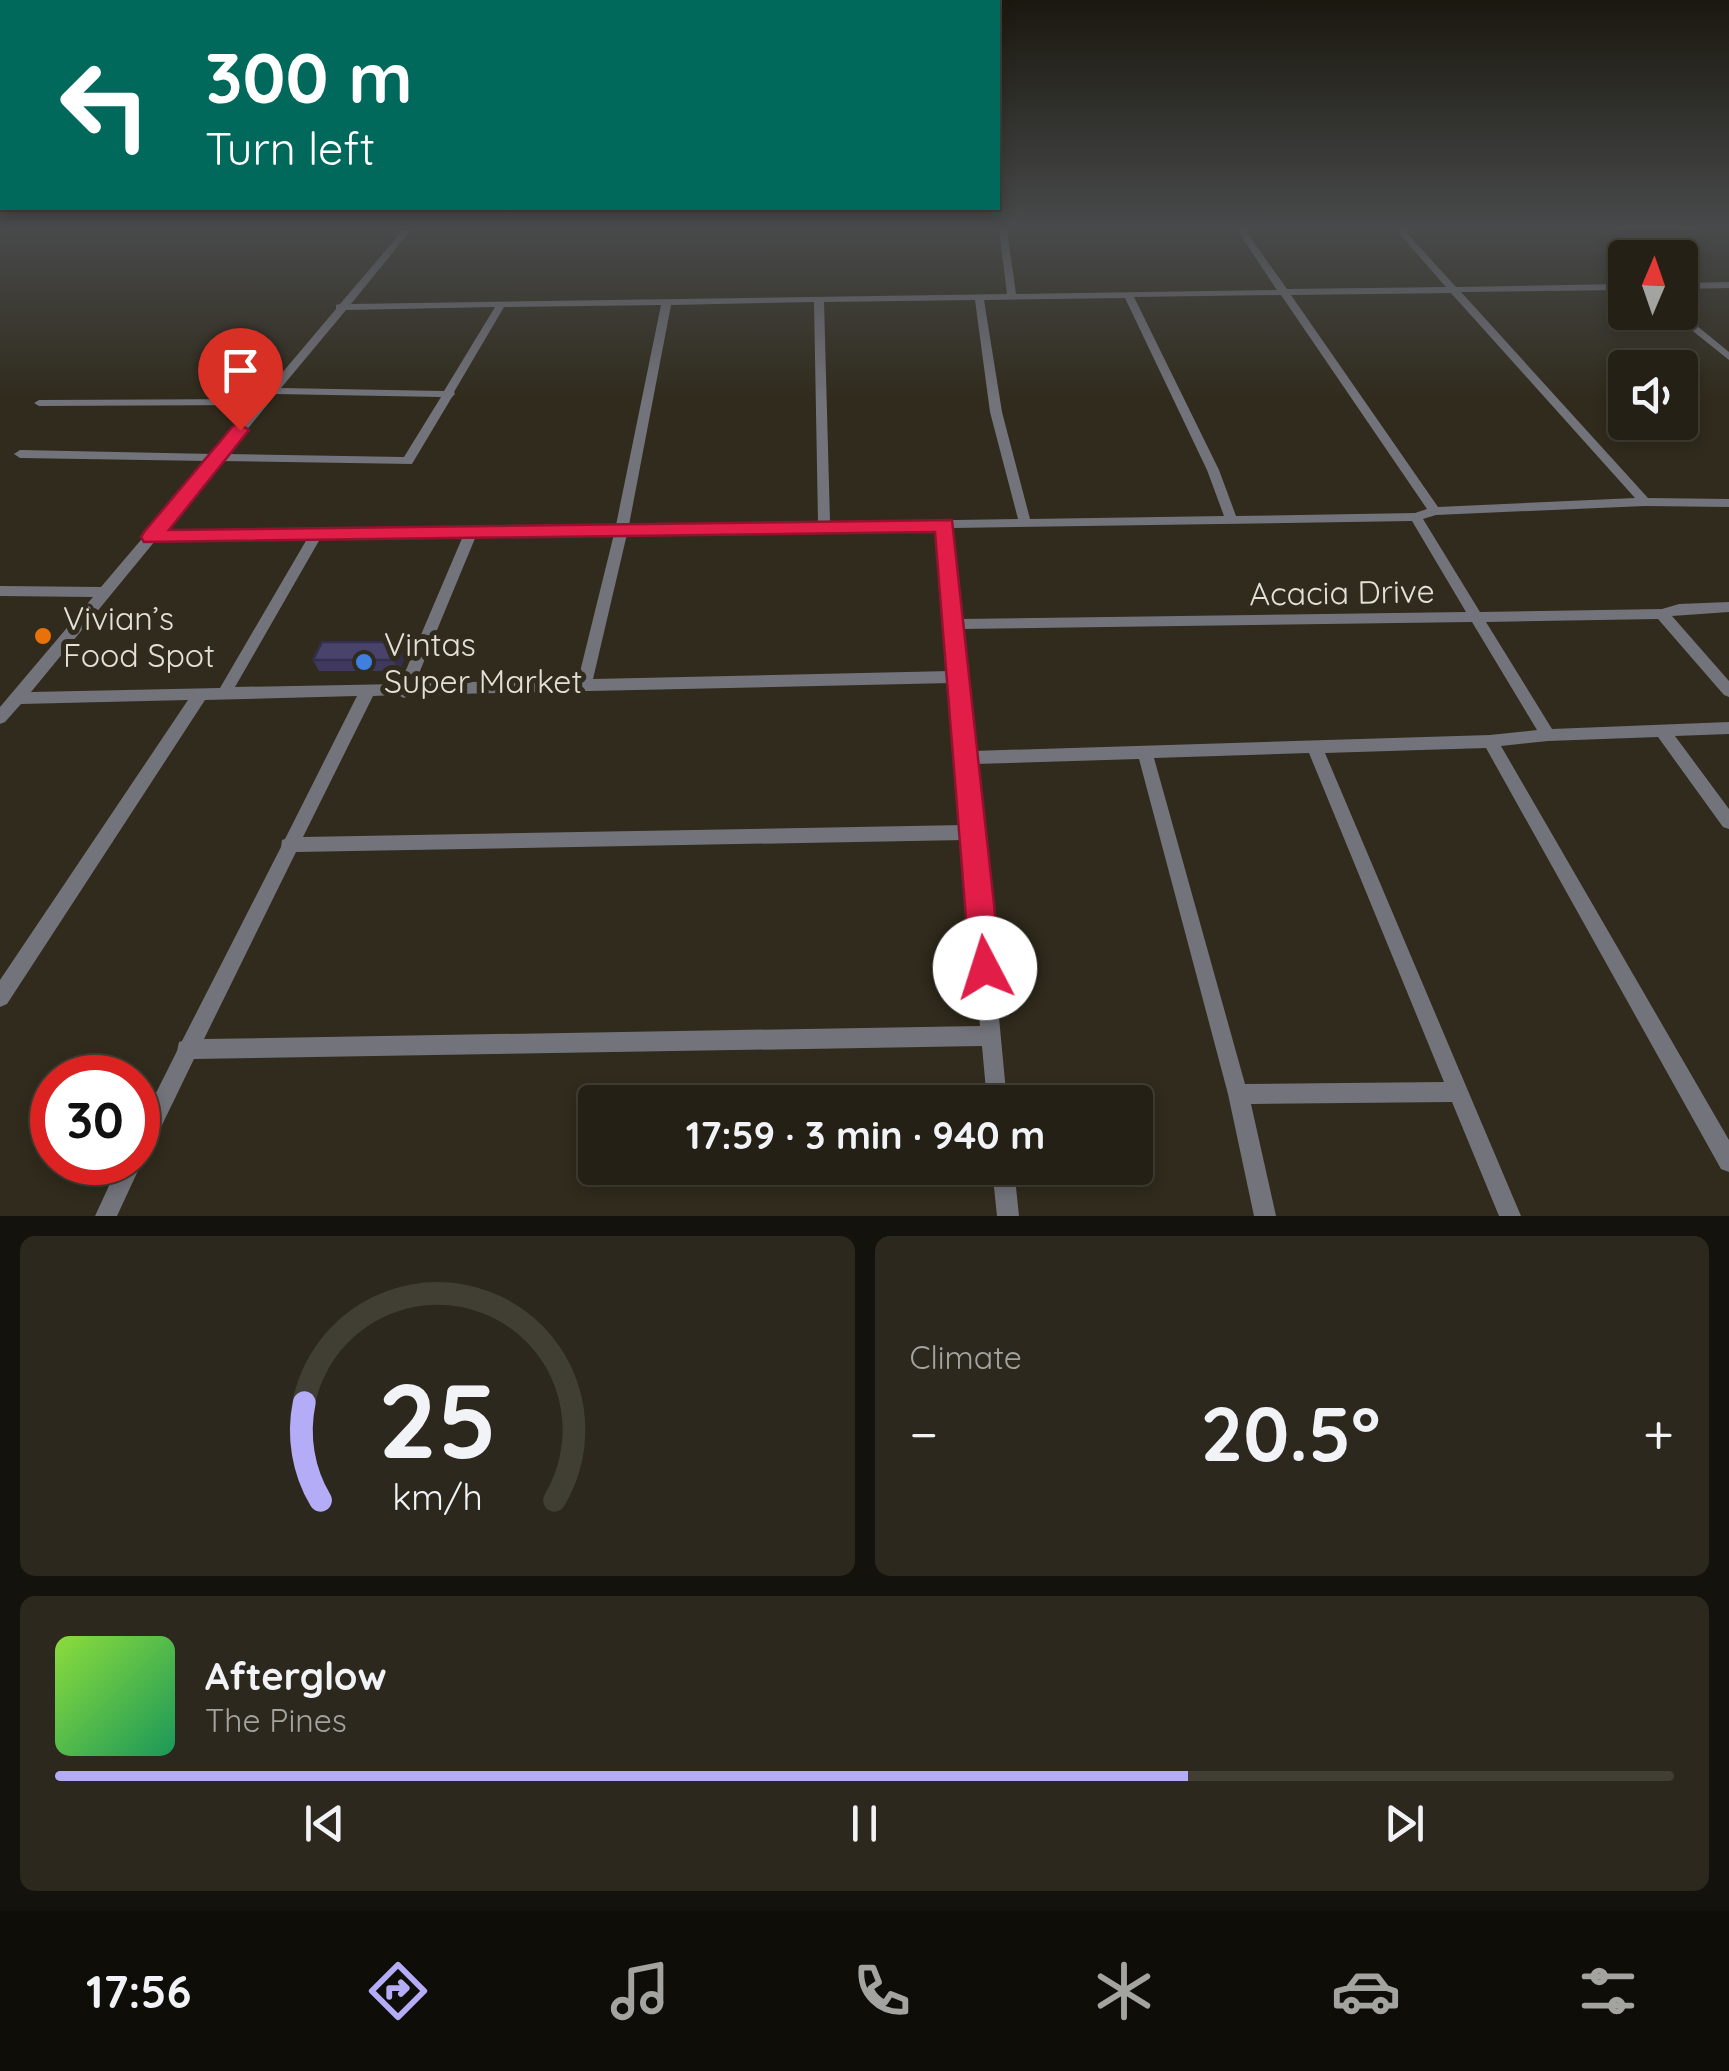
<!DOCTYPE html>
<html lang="en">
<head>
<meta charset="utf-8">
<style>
	:root { --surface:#242015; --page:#2c281e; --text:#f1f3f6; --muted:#a3a3a0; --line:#413e34; --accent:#b5acf8 }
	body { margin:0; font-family:Quicksand,sans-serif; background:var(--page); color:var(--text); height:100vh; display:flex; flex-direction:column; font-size:38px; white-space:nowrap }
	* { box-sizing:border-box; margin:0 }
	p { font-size:32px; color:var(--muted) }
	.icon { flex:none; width:55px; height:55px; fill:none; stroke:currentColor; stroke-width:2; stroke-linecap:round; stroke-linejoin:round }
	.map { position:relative; height:1216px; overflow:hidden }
	.drawer { display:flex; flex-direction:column; gap:20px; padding:20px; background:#14120c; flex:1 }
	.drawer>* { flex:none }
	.guide { position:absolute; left:0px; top:0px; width:1000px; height:210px; box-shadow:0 5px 15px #0003,0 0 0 2px var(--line); background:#00695c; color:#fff; overflow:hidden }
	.needle { width:65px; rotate:2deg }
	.controls { position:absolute; left:1608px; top:240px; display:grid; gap:20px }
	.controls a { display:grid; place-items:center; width:90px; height:90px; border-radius:10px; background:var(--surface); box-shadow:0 5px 15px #0003,0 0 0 2px var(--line); font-size:50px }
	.speed { position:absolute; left:30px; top:1055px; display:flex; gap:20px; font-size:50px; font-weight:700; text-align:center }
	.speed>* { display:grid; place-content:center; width:130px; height:130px; border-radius:50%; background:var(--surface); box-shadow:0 5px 15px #0003,0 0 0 2px var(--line); line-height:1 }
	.speed .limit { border:15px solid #d22; background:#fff; color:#111 }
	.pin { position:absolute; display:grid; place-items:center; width:85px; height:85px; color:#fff; margin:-102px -42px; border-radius:50% 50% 50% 0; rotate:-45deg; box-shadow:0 0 10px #0007 }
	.pin .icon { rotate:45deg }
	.me { position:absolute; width:110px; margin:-55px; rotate:355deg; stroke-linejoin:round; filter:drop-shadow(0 0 8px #0008) }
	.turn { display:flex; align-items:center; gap:35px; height:210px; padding:0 40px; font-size:45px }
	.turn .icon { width:130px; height:130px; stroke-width:2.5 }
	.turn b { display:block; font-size:70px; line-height:85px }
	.big { font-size:75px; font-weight:800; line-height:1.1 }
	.drawer .tile { flex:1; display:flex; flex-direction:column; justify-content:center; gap:15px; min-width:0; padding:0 35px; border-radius:15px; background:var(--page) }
	.drawer .dial { align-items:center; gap:0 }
	.dial svg { height:260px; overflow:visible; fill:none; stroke:var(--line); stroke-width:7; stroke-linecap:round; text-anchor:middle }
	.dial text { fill:var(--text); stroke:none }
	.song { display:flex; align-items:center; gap:30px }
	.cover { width:120px; height:120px; border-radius:15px; background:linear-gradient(135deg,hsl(90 70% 55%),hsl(150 70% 35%)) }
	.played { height:10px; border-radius:5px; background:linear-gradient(90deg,var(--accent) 70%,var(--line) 70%) }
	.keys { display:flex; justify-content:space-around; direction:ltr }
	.heat { display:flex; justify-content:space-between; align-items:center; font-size:55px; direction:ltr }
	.drawer .tiles { flex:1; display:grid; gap:20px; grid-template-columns:1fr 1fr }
	.tile:last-child { grid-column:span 2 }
	.trip { position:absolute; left:578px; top:1085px; width:575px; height:100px; border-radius:10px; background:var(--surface); box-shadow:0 5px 15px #0003,0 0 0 2px var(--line); font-weight:800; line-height:100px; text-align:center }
	.dock { display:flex; height:160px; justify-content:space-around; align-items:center; background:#0e0d08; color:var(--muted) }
	.dock .icon { width:70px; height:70px }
	.dock .on { color:var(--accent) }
	.dock b { font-size:45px; color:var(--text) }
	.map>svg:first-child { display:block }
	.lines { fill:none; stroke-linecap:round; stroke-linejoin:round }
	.minor { fill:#73737b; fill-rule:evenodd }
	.wall { fill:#3f3a5d }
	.shaded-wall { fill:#332f4c }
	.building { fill:#49436c; stroke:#332f4c; stroke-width:2.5 }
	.route { fill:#e11d48; stroke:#92132f; stroke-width:2.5 }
	.food-dot { fill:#e8710a; stroke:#302b1c; stroke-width:4 }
	.shop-dot { fill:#3f7fe0; stroke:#302b1c; stroke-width:4 }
	.labels { text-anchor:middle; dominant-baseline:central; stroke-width:10; stroke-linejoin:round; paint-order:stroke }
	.street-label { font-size:32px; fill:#e3e1d7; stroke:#302b1c }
	.poi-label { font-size:32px; fill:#e3e1d7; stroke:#302b1c; text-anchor:start }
</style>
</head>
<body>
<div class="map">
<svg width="1729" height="1216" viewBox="0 0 1729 1216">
	<rect width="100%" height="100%" fill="#302b1c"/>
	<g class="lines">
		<!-- minor -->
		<path class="minor" d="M403,230h8l-60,74 656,-10 -8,-64h8l9,64 261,-4 -40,-60h8l42,59 159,-2 -50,-57h8l52,57 169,-3v6l-164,2 187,206 81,1v8l-84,-1 -209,9 -13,4 57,93 182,-3 17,-5 50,-2v10l-57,4 57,65v16l-5,-2 -66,-76 -172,3 66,107 177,-7v12l-54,2 54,73v20l-6,-2 -65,-90 -110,4 -47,5 228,394v32l-8,-3 -235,-421 -161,5 196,463h-22l-47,-114 -201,2 25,112h-22l-26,-122 -89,-335 -164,5 32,338h-20l-5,-56 -788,13 -48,99 -5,2 1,2 -25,54h-22l25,-54h18v-33l39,-78 2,-9 3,-1 99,-194 1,-7 3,-1 72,-143 -152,4 -198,304 -7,3v-27l188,-280 -167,4 -16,18 -5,2v-17l93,-110 -93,-1v-10l101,1 107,-126 -188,-3 -6,-4 6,-4 194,4 41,-49 -216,1 -5,-3 5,-3 221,-1 76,-90v-4l4,-1zM1451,293l184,205 -197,9 -147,-212zM1281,295l146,214 -12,4 -179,3 -17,-46 -85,-173zM1125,298l82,172 17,46 -194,3 -28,-107 -18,-112zM975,300l15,112 28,107 -188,3 -6,-220zM814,302l4,220 -189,3 42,-220zM661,305l-45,220 -454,8 59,-72 191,3 40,-67 3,-3 -1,-2 50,-85zM495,307l-51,84 -163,-3 65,-78zM276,394l165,3 -37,60 -177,-3zM1412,521l54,91 -506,7 -8,-91zM939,529l12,142 -358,8 34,-145zM614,534l-36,146 -163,3 61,-147zM463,536l-63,148 -165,3 85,-148zM307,539l-87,149 -189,4 124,-151zM1472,622l65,108 -47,5 -517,16 -12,-122zM952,683l12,142 -661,12 70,-141 25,-1 6,3 6,-3zM1309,753l135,329 -199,2 -91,-326zM965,840l15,186 -776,13 92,-187z
			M1729,282v6l-49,1v-6z
			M1669,312h11l49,40v8z
			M992,1168h22l5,48h-22z"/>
	</g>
	<!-- wall -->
	<path class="wall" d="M402,642l5,11 -8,18h-80l-6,-11z"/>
	<!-- shaded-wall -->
	<path class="shaded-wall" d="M402,642l5,11 -8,18 -6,-11z"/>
	<!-- building -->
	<path class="building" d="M322,642h80l-9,18h-80z"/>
	<!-- sky -->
	<linearGradient id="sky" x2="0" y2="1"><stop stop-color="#1a180f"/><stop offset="0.57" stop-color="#484a4b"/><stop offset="1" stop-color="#484a4b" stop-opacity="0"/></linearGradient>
	<rect width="1729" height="400" fill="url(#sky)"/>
	<!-- route -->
	<path class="route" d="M240,424l9,6 -80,100 783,-10 49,448 -5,11 -11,4 -11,-4 -4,-11 -35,-436 -791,10 -3,-5 3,-5 89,-106z"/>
	<!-- markers -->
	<circle class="food-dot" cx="43" cy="636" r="10"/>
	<circle class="shop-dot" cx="364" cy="662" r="10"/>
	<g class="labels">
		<!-- street labels -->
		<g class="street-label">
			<text transform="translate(1342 592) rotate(-1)">Acacia Drive</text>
		</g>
		<!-- poi labels -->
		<g class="poi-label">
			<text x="63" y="618">Vivian’s<tspan x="63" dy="37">Food Spot</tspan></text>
			<text x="384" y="644">Vintas<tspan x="384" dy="37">Super Market</tspan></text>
		</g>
	</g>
</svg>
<div class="controls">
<a><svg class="needle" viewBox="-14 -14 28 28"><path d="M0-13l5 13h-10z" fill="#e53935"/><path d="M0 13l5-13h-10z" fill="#a3a3a0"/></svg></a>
<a><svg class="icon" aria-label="sound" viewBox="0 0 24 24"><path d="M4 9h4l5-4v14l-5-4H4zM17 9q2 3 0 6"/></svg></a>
</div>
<div class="speed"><div class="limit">30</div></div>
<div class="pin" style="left:240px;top:430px;background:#d93025"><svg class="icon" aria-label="arrive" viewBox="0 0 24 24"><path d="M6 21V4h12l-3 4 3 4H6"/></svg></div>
<svg class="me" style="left:985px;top:968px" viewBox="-20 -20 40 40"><circle r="19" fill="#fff"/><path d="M0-13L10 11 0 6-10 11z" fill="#e11d48"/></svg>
<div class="trip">17:59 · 3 min · 940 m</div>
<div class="guide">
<div class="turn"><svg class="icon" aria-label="left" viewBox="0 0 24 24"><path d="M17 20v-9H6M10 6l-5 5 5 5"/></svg><div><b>300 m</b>Turn left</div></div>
</div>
</div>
<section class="drawer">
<div class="tiles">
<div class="tile dial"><svg viewBox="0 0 100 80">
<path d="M14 69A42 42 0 1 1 86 69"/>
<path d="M14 69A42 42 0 0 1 9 39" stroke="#b5acf8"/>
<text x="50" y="56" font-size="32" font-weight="700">25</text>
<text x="50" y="72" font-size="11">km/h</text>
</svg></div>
<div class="tile"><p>Climate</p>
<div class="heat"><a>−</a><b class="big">20.5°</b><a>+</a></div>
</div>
<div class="tile">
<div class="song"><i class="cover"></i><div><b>Afterglow</b><p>The Pines</p></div></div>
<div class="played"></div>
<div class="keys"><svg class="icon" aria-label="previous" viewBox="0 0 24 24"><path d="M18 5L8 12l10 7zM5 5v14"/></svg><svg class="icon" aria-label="pause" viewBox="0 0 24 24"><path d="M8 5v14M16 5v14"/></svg><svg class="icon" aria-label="next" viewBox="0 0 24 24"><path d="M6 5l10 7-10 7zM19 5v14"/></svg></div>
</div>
</div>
</section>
<nav class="dock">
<b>17:56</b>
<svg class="icon on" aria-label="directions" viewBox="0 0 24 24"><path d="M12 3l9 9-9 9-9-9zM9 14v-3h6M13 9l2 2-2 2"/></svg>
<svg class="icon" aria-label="music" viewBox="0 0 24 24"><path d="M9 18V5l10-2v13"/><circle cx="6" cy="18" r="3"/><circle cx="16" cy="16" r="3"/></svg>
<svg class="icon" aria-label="phone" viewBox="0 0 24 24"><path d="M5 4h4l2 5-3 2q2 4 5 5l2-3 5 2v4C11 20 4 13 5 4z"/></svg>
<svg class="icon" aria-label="climate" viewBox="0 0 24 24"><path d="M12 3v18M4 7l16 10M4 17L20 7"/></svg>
<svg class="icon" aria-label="car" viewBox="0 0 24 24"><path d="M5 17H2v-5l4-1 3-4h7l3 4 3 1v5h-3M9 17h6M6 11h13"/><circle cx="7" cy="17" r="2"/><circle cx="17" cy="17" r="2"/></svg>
<svg class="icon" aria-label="filters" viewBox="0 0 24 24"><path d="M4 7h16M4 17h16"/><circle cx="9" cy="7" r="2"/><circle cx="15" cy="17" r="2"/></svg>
</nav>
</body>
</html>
